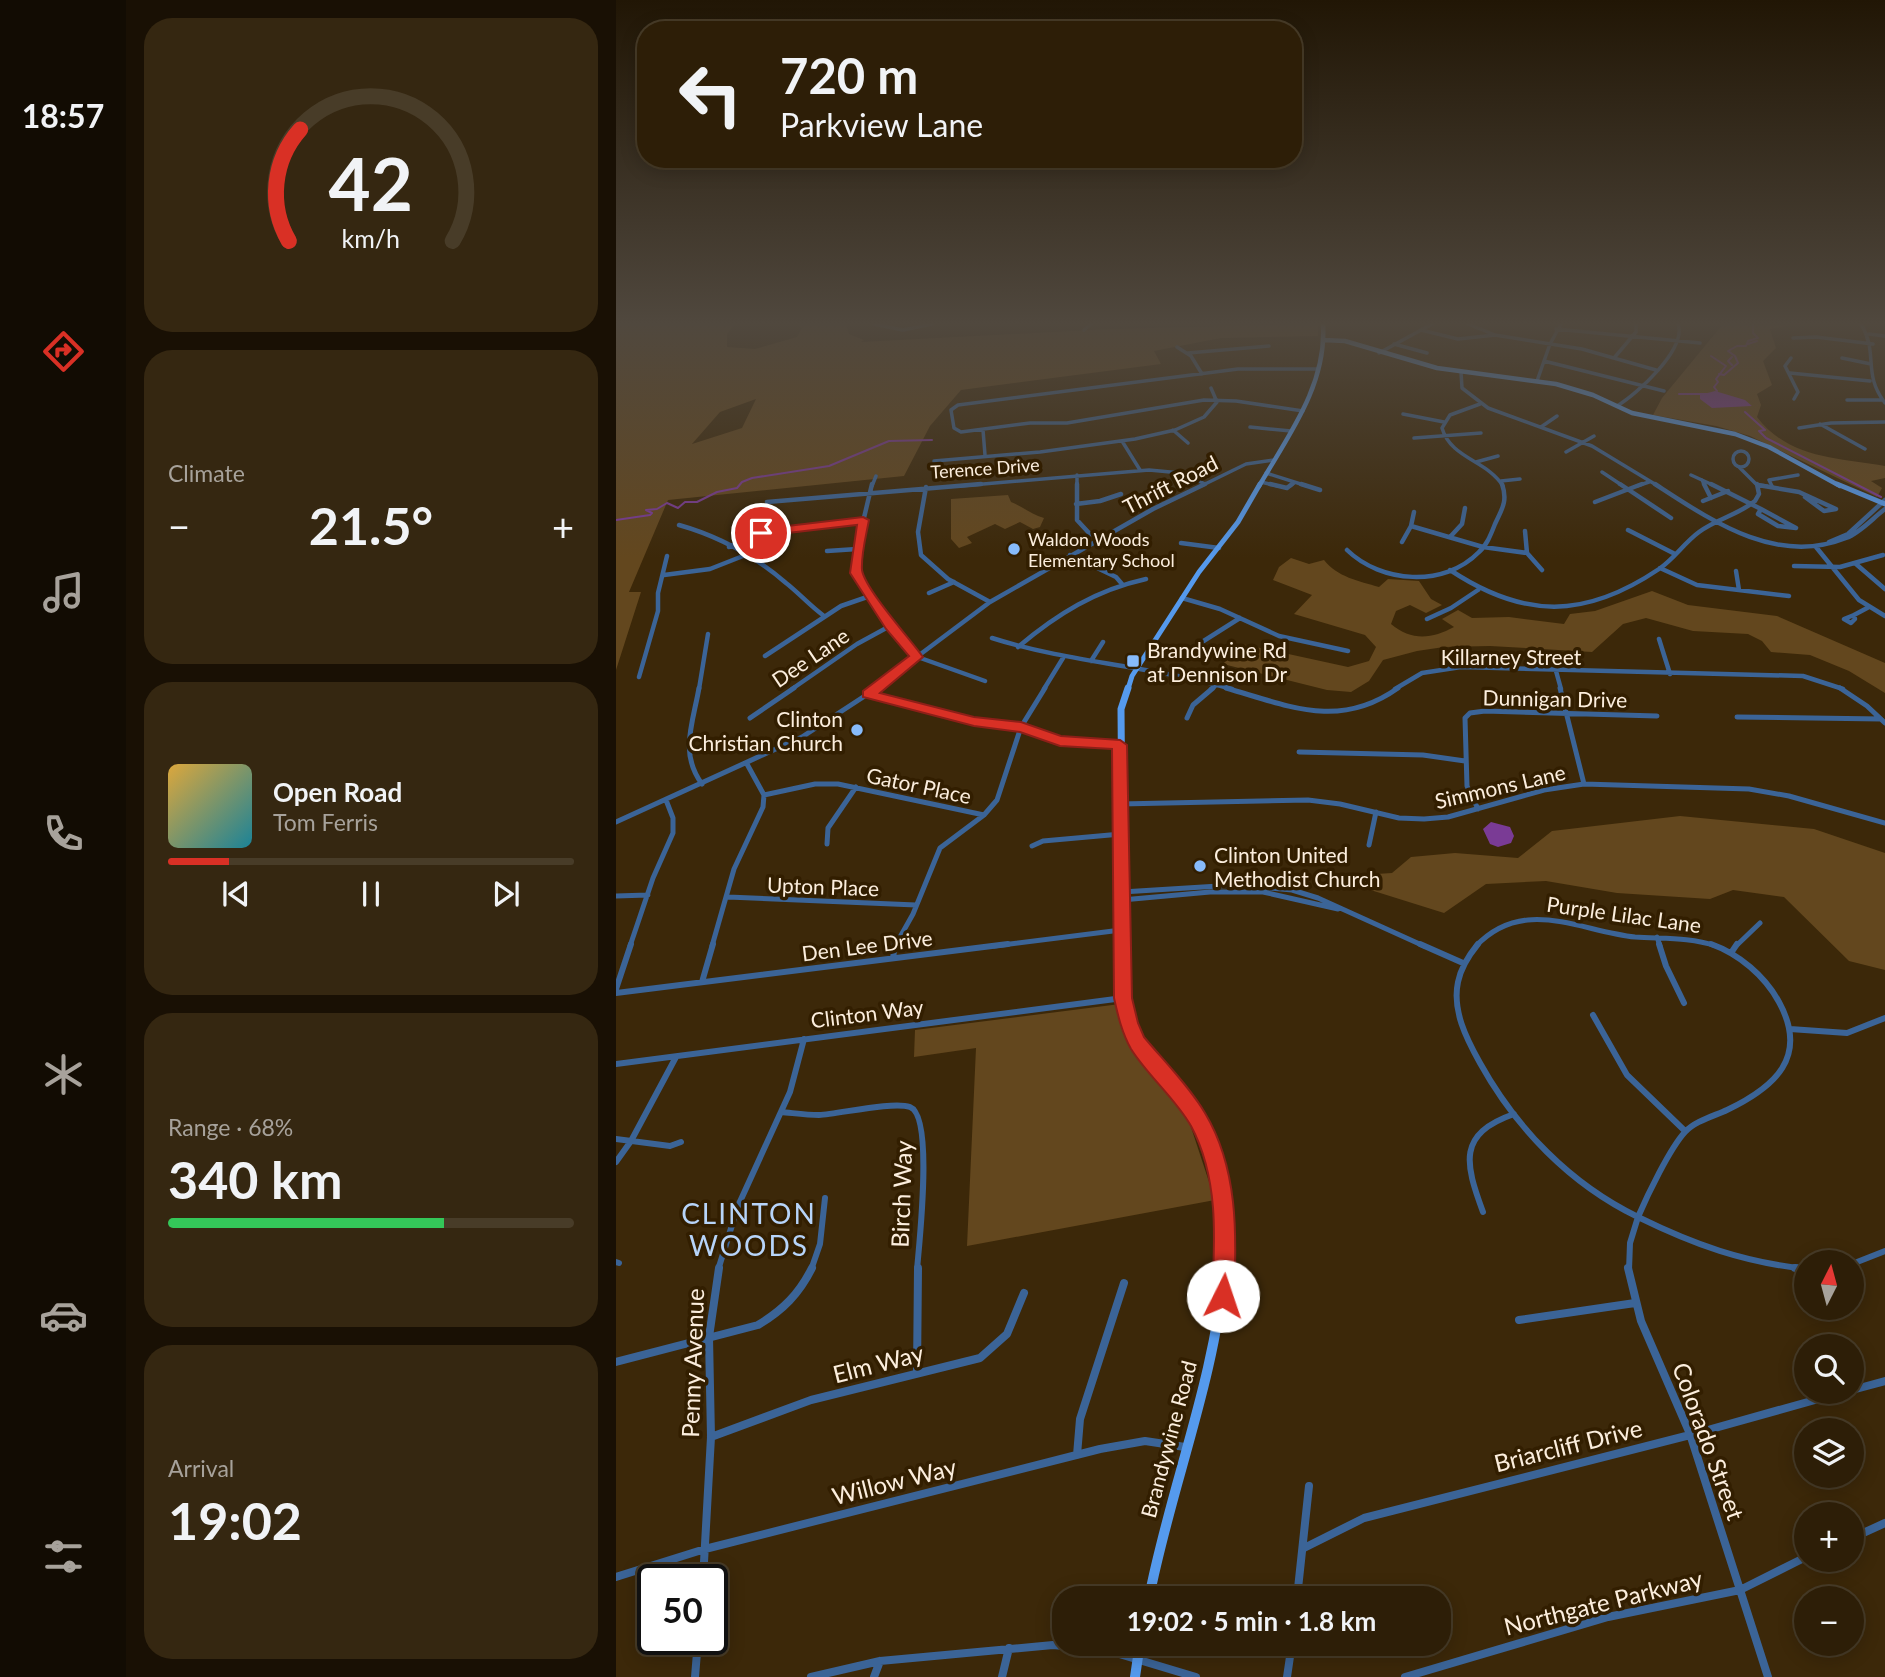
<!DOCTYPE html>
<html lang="en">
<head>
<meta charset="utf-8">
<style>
	:root { --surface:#2d1e07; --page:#352711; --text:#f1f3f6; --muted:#a7a29b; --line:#483c28; --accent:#d93025 }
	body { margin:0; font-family:Lato,sans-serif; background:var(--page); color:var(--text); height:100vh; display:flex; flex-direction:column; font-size:26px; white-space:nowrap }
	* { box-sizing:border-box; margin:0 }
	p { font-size:23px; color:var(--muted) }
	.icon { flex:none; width:38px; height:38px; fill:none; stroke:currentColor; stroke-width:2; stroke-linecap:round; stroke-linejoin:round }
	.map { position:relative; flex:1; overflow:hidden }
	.panel { display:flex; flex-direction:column; gap:18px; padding:18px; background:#191004; width:490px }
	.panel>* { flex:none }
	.banner { position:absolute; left:21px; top:21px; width:665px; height:147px; border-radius:28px; box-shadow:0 4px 18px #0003,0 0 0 2px var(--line); background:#2d1e07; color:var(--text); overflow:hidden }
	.needle { width:46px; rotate:6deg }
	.controls { position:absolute; left:1178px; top:1250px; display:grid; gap:14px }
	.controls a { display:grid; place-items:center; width:70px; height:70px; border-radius:50%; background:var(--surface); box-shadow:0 4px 18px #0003,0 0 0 2px var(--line); font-size:35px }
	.speed { position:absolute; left:21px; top:1564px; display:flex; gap:14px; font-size:35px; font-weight:700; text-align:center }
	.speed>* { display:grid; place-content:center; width:91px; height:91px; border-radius:50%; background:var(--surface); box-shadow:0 4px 18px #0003,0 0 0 2px var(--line); line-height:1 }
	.speed .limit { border:4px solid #111; border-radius:10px; background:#fff; color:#111 }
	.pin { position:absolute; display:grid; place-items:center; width:60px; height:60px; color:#fff; margin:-30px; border:4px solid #fff; border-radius:50%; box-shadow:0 2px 7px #0007 }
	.me { position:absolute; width:77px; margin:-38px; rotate:4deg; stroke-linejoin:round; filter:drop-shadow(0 0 5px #0008) }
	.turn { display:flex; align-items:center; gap:24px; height:147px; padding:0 28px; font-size:32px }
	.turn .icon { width:91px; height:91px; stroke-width:2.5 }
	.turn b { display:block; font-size:49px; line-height:60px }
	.big { font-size:52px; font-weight:700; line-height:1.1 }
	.panel .tile { flex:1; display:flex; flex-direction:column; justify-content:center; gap:10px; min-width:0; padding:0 24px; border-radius:28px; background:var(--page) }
	.panel .dial { align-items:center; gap:0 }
	.dial svg { height:182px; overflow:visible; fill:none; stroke:var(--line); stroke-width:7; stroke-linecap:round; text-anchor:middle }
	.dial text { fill:var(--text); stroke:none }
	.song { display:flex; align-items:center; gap:21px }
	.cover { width:84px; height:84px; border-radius:10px; background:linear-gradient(135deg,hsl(40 70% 55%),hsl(190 70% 35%)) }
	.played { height:7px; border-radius:4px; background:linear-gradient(90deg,var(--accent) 15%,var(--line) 15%) }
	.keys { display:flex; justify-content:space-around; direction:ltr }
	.heat { display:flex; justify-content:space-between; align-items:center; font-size:38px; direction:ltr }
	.charge { height:10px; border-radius:5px; background:linear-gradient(90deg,#34c759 68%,var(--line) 0) }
	.trip { position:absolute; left:436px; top:1586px; width:399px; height:70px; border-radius:28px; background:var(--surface); box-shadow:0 4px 18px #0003,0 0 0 2px var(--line); font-weight:700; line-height:70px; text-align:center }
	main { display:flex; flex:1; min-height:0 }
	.dock { display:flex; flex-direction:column; width:126px; justify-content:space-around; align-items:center; background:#120c03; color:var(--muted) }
	.dock .icon { width:49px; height:49px }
	.dock .on { color:var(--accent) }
	.dock b { font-size:32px; color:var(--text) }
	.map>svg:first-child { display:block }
	.green { fill:#63471e; fill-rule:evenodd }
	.water { fill:#7a3b95 }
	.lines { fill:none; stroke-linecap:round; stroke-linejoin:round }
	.stream { stroke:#7a3b95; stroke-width:2 }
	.minor-far4 { stroke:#3b6497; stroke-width:3.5 }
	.minor-far3 { stroke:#3b6497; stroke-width:4.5 }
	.minor-far2 { stroke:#3b6497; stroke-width:5 }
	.minor-far1 { stroke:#3b6497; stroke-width:6 }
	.minor { stroke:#3b6497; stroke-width:8 }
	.major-far4 { stroke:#559aed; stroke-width:4.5 }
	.major-far3 { stroke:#559aed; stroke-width:5 }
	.major-far2 { stroke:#559aed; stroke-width:7 }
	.major-far1 { stroke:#559aed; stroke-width:9 }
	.major { stroke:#559aed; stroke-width:10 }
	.route { fill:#d93025; stroke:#8d1f18; stroke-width:2 }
	.poi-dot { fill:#87bbfb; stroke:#321e00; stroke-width:2.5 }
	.labels { text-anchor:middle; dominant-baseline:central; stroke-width:7; stroke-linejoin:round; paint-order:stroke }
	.far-street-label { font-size:18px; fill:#fceedd; stroke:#321e00 }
	.far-poi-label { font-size:18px; fill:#fceedd; stroke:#321e00; text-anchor:start }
	.street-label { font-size:21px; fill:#fceedd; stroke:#321e00 }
	.poi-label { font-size:21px; fill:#fceedd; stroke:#321e00; text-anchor:start }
	.near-street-label { font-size:24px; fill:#fceedd; stroke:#321e00 }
	.near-neighbourhood-label { font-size:28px; letter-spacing:2px; fill:#b7d4f9; stroke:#321e00 }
</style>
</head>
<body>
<main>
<nav class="dock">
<b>18:57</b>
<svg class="icon on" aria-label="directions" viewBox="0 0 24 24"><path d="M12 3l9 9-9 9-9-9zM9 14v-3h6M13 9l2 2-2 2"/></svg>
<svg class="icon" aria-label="music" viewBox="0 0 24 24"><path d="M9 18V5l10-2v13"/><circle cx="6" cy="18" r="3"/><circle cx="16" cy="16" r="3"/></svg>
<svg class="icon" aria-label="phone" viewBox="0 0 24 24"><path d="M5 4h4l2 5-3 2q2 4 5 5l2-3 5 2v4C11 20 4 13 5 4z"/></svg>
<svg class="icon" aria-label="climate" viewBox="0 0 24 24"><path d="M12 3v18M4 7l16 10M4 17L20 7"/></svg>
<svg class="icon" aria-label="car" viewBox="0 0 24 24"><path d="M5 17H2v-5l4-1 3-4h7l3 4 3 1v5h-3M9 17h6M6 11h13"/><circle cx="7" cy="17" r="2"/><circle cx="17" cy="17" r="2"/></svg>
<svg class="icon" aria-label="filters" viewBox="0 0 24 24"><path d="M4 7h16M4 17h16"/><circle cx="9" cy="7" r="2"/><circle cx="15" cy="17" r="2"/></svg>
</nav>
<section class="panel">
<div class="tile dial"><svg viewBox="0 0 100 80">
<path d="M14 69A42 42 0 1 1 86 69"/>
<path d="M14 69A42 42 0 0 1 19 20" stroke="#d93025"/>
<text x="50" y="56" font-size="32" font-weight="700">42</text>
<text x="50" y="72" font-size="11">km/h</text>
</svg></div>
<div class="tile"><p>Climate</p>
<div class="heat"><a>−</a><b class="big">21.5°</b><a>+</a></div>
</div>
<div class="tile">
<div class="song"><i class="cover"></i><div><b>Open Road</b><p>Tom Ferris</p></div></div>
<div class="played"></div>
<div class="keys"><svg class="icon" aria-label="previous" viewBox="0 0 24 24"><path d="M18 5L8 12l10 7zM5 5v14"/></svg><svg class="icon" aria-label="pause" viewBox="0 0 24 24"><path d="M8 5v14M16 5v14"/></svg><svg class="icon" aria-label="next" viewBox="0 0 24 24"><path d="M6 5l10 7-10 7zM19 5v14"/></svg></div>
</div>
<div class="tile"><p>Range · 68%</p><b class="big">340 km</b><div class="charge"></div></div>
<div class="tile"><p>Arrival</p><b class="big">19:02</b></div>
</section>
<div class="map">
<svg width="1269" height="1677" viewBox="0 0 1269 1677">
	<rect width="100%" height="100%" fill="#3c2809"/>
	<!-- green -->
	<path class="green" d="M0,324h119l-8,10v13l28,2 42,-12 5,-9 -4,-4h48l3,10 15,6 -3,2 249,-13 208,-5v12l-97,2 -67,13 7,13 -200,26 -31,36 -26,50 -236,24 -39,92h12l-25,78zM140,399l-14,29 -50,16 28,-32z
		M1107,324l64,2 -17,3 6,19 -13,13 9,24 -15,9 4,11 -4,12c32,42 82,41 128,49v12l-14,3 11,7 -5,9 -127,-61 -34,-10 -63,-11 9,-17z
		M392,495l3,7c12,5 20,12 33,16l-4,9 -7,2 -13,-7 -15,7 -10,-5 -28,13 5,6 -13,5 -8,-9v-40z
		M675,558l18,6 15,-4c13,17 35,21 55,27l9,-8 31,2 12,18 11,6 -16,8 -16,-8 -14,6 -5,13c20,17 41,15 63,3l-12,-8 16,-9 14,8 37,-1 55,7 6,-10 25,-3 57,-20 36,14 89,11 108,47v30l-36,-22 -39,-16 -39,-3 -9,-11 -14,-7 -55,-3 -47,-13 -23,6 -31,28 -102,-6 -46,1 -27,4 -34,9 -14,21 -18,11 -24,-2 -104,-26 19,-20 106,23 21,-6 7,-14 -11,-12 -71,-21 18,-19 -39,-15 6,-13z
		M1064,816l134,13 71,24v117l-36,-9 -65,-64 -51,-7 -23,9 -93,-6 -71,-12 -60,3 -42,29 -99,-31 -1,-6 48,-3 19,-16 44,-4 63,5 34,-27z
		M504,1004l19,54 50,63 26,79 -248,46 9,-198 -62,9 1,-27z"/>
	<!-- water -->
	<path class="water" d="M1099,391l30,9 7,6 -40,2 -12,-9v-4z
		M875,822l19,5 4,9 -3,7 -13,4 -8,-3 -7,-15z"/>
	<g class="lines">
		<!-- stream -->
		<path class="stream" d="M1132,344l9,-3
			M1095,356l15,10 -10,13 2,3 -4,5 3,4
			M1116,357l-4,4 4,4
			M1103,374l5,1 14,-12 -3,-7 -7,-5 9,-5h9l2,-5 10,-3 -5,-5v-9
			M1063,394h28
			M1129,412l20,18 -6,1 7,7 115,59
			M0,520l34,-5 2,-2 -6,-3 11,-1 10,-6 11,5 7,-6h12l20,-10 20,-4 5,-6 10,-4 77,-12 60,-25 43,-1"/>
		<!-- minor-far4 -->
		<path class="minor-far4" d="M258,324l29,6 29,-6
			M852,324l27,11 87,14 74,21
			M1245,324c18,30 1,49 24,79
			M940,329l144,14
			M468,330l7,-6
			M805,330l37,9 37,-4
			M1253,334l16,2
			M1177,338l23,-1 57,7
			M778,344l33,9
			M561,347l14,9 11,18
			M572,353l81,-7
			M763,353l53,-29
			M998,358l22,-26v-8
			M1175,358l-6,8 13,26 -4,7
			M1226,358l29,6
			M928,361l120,30
			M845,372l1,16 26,20 104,38 66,40
			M1174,373l80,8
			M921,381l13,-37 11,-20
			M1231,400h35
			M864,404l-30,11 -8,13c9,31 45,32 61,58
			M1001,406c20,-12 70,-57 61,-82
			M687,411l-67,-10 -32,-1 -137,23h-37l-69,9 -7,-4 -3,-18 7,-5 280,-36h79
			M787,414l41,8
			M1204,424l45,25
			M634,427l41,4
			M925,427l16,-11
			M1183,428l32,-5 54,-1
			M367,430l2,25
			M557,430l15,13
			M798,438l67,-5
			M506,441l18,29
			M1117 459a8 8 0 1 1 16 0a8 8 0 1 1-16 0Z
			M950,452l28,-16
			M318,461l106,-9 95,-13 40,-9 29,-13 13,-15 -6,-14
			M860,462l22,-6
			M1123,467l19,19
			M986,472l21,14
			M650,473l41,13
			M461,475v11
			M1075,475l24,11
			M1086,480l3,6
			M885,481l19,-2
			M645,482l17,4
			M1142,485l9,1
			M256,486l4,-10
			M344,486l189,-16 32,3 22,10
			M585,486l45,-22 28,-4
			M674,486l4,-3
			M1021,486l12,-4
			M1156,486l-3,-6 29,-5"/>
		<!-- minor-far3 -->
		<path class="minor-far3" d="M256,484l-14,59 1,36 53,76 73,26
			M461,484v36l12,13 11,6
			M654,484l17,4 5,-4
			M685,484l19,6
			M1004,484l51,34
			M1039,484c57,37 121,82 191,54 14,-5 27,-20 39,-29
			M1088,484l7,14
			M1095,484l50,25
			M1142,485l41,7 37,17 -12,2 -19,-14
			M310,487l-8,45 3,23 27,24 42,23
			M1087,501l25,-10
			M151,502l214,-18
			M979,502l47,-18
			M460,504l24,-3 21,-7
			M1145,509l35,19 -18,-2 -20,-12z
			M63,525c39,11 77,32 107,58 13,10 24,23 38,33
			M795,526l72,21 44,6
			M1012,530l47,24
			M909,531l2,22 15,17
			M834,537l12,-13 3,-16
			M786,542l9,-16 3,-14
			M1213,542l19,-8 37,-34
			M565,543l38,5
			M113,547l32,-14 102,-13
			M1200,547l43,53 26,16
			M731,550c34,33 97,38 132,2 8,-7 12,-18 16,-28 7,-15 13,-23 7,-40
			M211,551l30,-2
			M454,555l46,22 6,7
			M1240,564l29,25
			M1178,566l46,1 43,-12
			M1044,568l37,17 92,11
			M834,570c74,49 135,49 209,-1 15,-10 25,-26 40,-37 17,-13 39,-17 56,-31l4,-7 -2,-10
			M1120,571l3,19
			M48,575l46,-6 33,-13
			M313,593l25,-11
			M566,598l38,11 59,27 69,15
			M1238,615l1,4 -4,4 -7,-4z
			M1238,615l15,-8
			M811,619l24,-11 27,-18
			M376,638c78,25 161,28 240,51
			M1043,639l11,35
			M586,642l38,-24
			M402,647c39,-33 78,-57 128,-68
			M149,656l76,-50 29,-10
			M475,661l12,-19
			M940,671l5,18
			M23,677l19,-66v-18l9,-37
			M83,689l9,-55
			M176,689l65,-45 33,-18
			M258,689l116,-87 163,-93 52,-25
			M428,689l19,-31
			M595,689l4,-3
			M779,689l27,-16 39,-6 342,9 40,13"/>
		<!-- minor-far2 -->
		<path class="minor-far2" d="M83,688c-6,35 -20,65 3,96
			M610,688c63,18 113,42 172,0
			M944,688l24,96
			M1224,688l27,18 18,17
			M252,694l106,27 47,6 39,14 60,4
			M1121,717l144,2
			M134,718l44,-30
			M571,718l6,-13 20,-17
			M683,752l124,3 42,6
			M148,795l51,-11h23l146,31
			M504,804l188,-4 32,4 59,14 25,1 24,-2 96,-27 40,-6 165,5 40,7 96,27
			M862,809l-11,-23 -2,-68 5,-5 15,-2 172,5
			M0,822l186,-85 75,-49
			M211,844l1,-16 28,-41
			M753,845l7,-33
			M416,846l11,-5 78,-7
			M506,892l113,-7 57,5 26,8 106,48
			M0,896l32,-1
			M112,897l188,8
			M506,900l88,-8h53l75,17
			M1041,937l3,9
			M14,946l23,-68 20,-45v-15l-7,-18
			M96,946l22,-77 29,-62 1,-12 -17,-31
			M279,946l18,-32 27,-66 44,-33 13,-15 24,-73 24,-39
			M378,946l127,-16
			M860,946c48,-50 103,-15 159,-9 28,2 54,0 81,9
			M1120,946l24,-23"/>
		<!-- minor-far1 -->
		<path class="minor-far1" d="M804,944l43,19
			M862,944c-9,11 -17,23 -20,38 -6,28 8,56 22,81 36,65 90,121 158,154
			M1043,944l7,22 18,37
			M1115,953l6,-9
			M277,958l2,-14
			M86,982l11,-38
			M0,989l15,-45
			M0,993l392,-49
			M977,1015l34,60 58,56
			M1174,1029l57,4 38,-15
			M0,1064l507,-66
			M165,1112c12,1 25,3 38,3 20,-1 74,-14 91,-8 24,9 9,137 7,163
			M0,1139l54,7 11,-4
			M0,1162l15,-21 45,-84
			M867,1212c-18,-49 -26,-78 31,-98
			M1022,1217c57,28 105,45 168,52
			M1022,1217c9,-21 32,-69 47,-85 10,-11 29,-16 42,-22 48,-23 82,-53 52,-108 -14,-26 -40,-48 -68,-58
			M0,1262l3,1
			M1236,1264l33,-13
			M102,1270l20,-64 52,-114 14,-53
			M195,1270l9,-26 5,-46
			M1013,1270l1,-27 8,-26"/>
		<!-- minor -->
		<path class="minor" d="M1012,1268l13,53 49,113 78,243
			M1179,1268l11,1
			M903,1320l116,-17
			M0,1362l142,-37c25,-15 41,-31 54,-57
			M301,1373l1,-105
			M1236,1390l33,-9
			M95,1437l100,-37 169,-42 27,-24 17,-41
			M461,1455l3,-36 44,-136
			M1236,1538l33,-15
			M688,1548l60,-30 326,-83 157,-44
			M0,1577l89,-28 395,-100 45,-8 40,6
			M87,1580l8,-143 -2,-100 10,-69
			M681,1598l12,-112
			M79,1677l3,-37
			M195,1677l69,-16 173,-16 53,5 90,27
			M258,1677l6,-16
			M386,1677l7,-29
			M671,1677l5,-34
			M789,1677l203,-60 132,-27 66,-33"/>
		<!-- major-far4 -->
		<path class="major-far4" d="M708,340l21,1 92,27 119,16 37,11 39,18 103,21 34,13 71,39
			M643,486c29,-50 68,-101 64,-162"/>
		<!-- major-far3 -->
		<path class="major-far3" d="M1221,484l48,20
			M512,689l4,-13 67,-104 39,-50 22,-38"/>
		<!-- major-far2 -->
		<path class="major-far2" d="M507,946l-2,-237 7,-21"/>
		<!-- major-far1 -->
		<path class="major-far1" d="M507,944c0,17 -2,36 0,53 8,56 60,93 83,142 19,40 20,87 18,131"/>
		<!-- major -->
		<path class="major" d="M533,1598c21,-109 67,-221 75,-330
			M519,1677l5,-34"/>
	</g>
	<!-- sky -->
	<linearGradient id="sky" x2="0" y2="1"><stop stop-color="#211605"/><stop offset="0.58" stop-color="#50483e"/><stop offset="1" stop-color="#50483e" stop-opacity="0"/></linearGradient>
	<rect width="1269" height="558" fill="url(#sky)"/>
	<!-- route -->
	<path class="route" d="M247,517l6,3c-3,16 -8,34 -7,50 3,19 48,69 61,87l-43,36 94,24 47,5 40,14 59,4 7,5 5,253 6,25 6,14c20,24 45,49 61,76 33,55 32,121 29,183l-3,8 -8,3 -8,-3 -3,-8c3,-56 7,-118 -21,-170 -16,-28 -43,-50 -60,-77 -9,-16 -13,-33 -17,-51l-2,-249 -52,-3 -40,-14 -46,-6 -111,-29v-6l46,-35 -23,-27 -36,-56 7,-48 -96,11 -6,-3 6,-4z"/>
	<!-- markers -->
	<g class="poi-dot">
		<circle cx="398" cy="549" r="7"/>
		<rect x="510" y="654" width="14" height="14" rx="3.5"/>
		<circle cx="241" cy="730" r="7"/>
		<circle cx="584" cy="866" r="7"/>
	</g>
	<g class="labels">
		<!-- far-street labels -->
		<g class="far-street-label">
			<text transform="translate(369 468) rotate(-4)">Terence Drive</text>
		</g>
		<!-- far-poi labels -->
		<g class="far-poi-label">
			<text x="412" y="539">Waldon Woods<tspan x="412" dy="21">Elementary School</tspan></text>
		</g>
		<!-- street labels -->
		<g class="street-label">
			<text transform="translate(554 484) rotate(-27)">Thrift Road</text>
			<text x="895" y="656">Killarney Street</text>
			<text transform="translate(194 657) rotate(-34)">Dee Lane</text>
			<text transform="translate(939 698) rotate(1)">Dunnigan Drive</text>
			<text transform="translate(303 785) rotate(12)">Gator Place</text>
			<text transform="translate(884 786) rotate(-13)">Simmons Lane</text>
			<text transform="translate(207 886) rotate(2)">Upton Place</text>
			<text transform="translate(1008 914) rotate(8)">Purple Lilac Lane</text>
			<text transform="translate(251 945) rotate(-7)">Den Lee Drive</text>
			<text transform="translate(251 1013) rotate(-7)">Clinton Way</text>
			<text transform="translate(552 1439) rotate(-75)">Brandywine Road</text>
		</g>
		<!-- poi labels -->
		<g class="poi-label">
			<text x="531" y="649">Brandywine Rd<tspan x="531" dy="24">at Dennison Dr</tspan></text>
			<text x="227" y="718" text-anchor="end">Clinton<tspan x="227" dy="24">Christian Church</tspan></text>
			<text x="598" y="854">Clinton United<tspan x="598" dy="24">Methodist Church</tspan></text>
		</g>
		<!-- near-street labels -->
		<g class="near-street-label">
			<text transform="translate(285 1194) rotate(-88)">Birch Way</text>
			<text transform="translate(76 1363) rotate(-88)">Penny Avenue</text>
			<text transform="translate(262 1363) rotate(-14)">Elm Way</text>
			<text transform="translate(1093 1441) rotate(70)">Colorado Street</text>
			<text transform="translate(952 1445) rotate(-14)">Briarcliff Drive</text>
			<text transform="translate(278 1481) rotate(-14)">Willow Way</text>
			<text transform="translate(987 1602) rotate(-14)">Northgate Parkway</text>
		</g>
		<!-- near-neighbourhood labels -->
		<g class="near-neighbourhood-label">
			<text x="133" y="1213">CLINTON<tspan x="133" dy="32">WOODS</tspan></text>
		</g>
	</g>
</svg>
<div class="controls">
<a><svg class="needle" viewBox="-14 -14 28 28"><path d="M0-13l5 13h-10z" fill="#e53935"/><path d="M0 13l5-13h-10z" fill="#a7a29b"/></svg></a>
<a><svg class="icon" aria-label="search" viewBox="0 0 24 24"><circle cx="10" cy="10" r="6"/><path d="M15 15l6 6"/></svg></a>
<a><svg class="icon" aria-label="layers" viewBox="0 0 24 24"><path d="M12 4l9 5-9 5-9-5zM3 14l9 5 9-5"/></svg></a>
<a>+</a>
<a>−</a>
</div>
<div class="speed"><div class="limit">50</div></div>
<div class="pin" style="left:145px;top:533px;background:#d93025"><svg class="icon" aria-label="arrive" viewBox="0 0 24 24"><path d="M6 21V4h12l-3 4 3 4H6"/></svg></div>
<svg class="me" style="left:607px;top:1296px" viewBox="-20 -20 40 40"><circle r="19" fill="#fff"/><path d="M0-13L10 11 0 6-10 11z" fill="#d93025"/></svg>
<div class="trip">19:02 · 5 min · 1.8 km</div>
<div class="banner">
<div class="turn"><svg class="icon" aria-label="left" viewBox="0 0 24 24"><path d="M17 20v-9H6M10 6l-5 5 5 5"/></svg><div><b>720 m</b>Parkview Lane</div></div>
</div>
</div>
</main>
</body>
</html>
